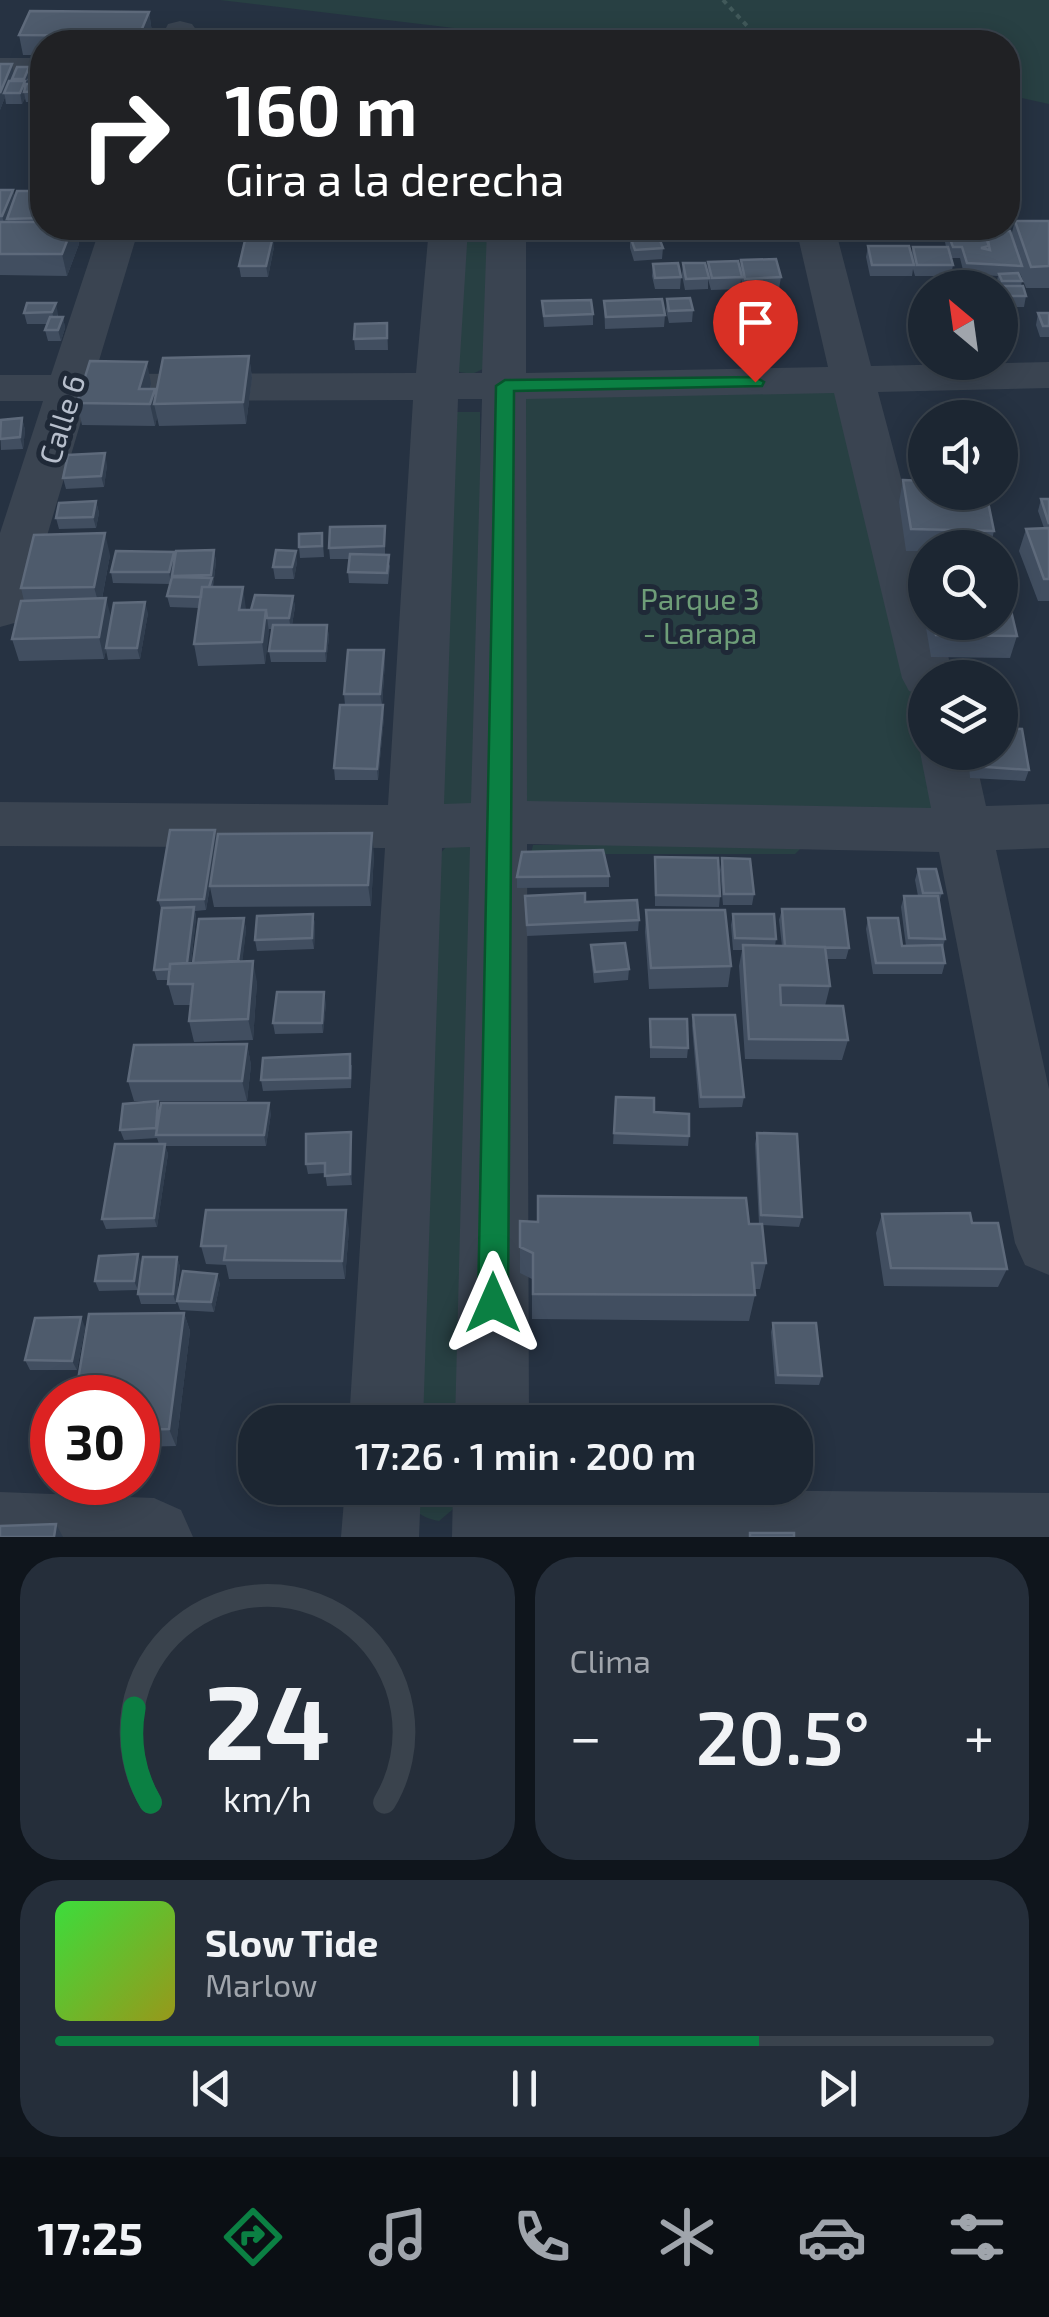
<!DOCTYPE html>
<html lang="es">
<head>
<meta charset="utf-8">
<style>
	:root { --surface:#1c2632; --page:#252e3a; --text:#f1f3f6; --muted:#a0a5ac; --line:#3a434d; --accent:#0b8043 }
	body { margin:0; font-family:"Exo 2",sans-serif; background:var(--page); color:var(--text); height:100vh; display:flex; flex-direction:column; font-size:38px; white-space:nowrap }
	* { box-sizing:border-box; margin:0 }
	p { font-size:32px; color:var(--muted) }
	.icon { flex:none; width:55px; height:55px; fill:none; stroke:currentColor; stroke-width:2; stroke-linecap:round; stroke-linejoin:round }
	.map { position:relative; height:1537px; overflow:hidden }
	.drawer { display:flex; flex-direction:column; gap:20px; padding:20px; background:#0f151c; flex:1 }
	.drawer>* { flex:none }
	.top-card { position:absolute; left:30px; top:30px; width:990px; height:210px; border-radius:40px; box-shadow:0 5px 25px #0003,0 0 0 2px var(--line); background:#202124; color:#fff; overflow:hidden }
	.needle { width:65px; rotate:331deg }
	.controls { position:absolute; left:908px; top:270px; display:grid; gap:20px }
	.controls a { display:grid; place-items:center; width:110px; height:110px; border-radius:50%; background:var(--surface); box-shadow:0 5px 25px #0003,0 0 0 2px var(--line); font-size:50px }
	.speed { position:absolute; left:30px; top:1375px; display:flex; gap:20px; font-size:50px; font-weight:700; text-align:center }
	.speed>* { display:grid; place-content:center; width:130px; height:130px; border-radius:50%; background:var(--surface); box-shadow:0 5px 25px #0003,0 0 0 2px var(--line); line-height:1 }
	.speed .limit { border:15px solid #d22; background:#fff; color:#111 }
	.pin { position:absolute; display:grid; place-items:center; width:85px; height:85px; color:#fff; margin:-102px -42px; border-radius:50% 50% 50% 0; rotate:-45deg; box-shadow:0 0 10px #0007 }
	.pin .icon { rotate:45deg }
	.me { position:absolute; width:110px; margin:-55px; rotate:0deg; stroke-linejoin:round; filter:drop-shadow(0 0 8px #0008) }
	.turn { display:flex; align-items:center; gap:35px; height:210px; padding:0 30px; font-size:45px }
	.turn .icon { width:130px; height:130px; stroke-width:2.5 }
	.turn b { display:block; font-size:70px; line-height:85px }
	.big { font-size:75px; font-weight:600; line-height:1.1 }
	.drawer .widget { flex:1; display:flex; flex-direction:column; justify-content:center; gap:15px; min-width:0; padding:0 35px; border-radius:40px; background:var(--page) }
	.drawer .dial { align-items:center; gap:0 }
	.dial svg { height:260px; overflow:visible; fill:none; stroke:var(--line); stroke-width:7; stroke-linecap:round; text-anchor:middle }
	.dial text { fill:var(--text); stroke:none }
	.song { display:flex; align-items:center; gap:30px }
	.cover { width:120px; height:120px; border-radius:15px; background:linear-gradient(135deg,hsl(120 70% 55%),hsl(60 70% 35%)) }
	.played { height:10px; border-radius:5px; background:linear-gradient(90deg,var(--accent) 75%,var(--line) 75%) }
	.keys { display:flex; justify-content:space-around; direction:ltr }
	.heat { display:flex; justify-content:space-between; align-items:center; font-size:55px; direction:ltr }
	.drawer .tiles { flex:1; display:grid; gap:20px; grid-template-columns:1fr 1fr }
	.widget:last-child { grid-column:span 2 }
	.trip { position:absolute; left:238px; top:1405px; width:575px; height:100px; border-radius:40px; background:var(--surface); box-shadow:0 5px 25px #0003,0 0 0 2px var(--line); font-weight:600; line-height:100px; text-align:center }
	.tab-bar { display:flex; height:160px; justify-content:space-around; align-items:center; background:#0b0f14; color:var(--muted) }
	.tab-bar .icon { width:70px; height:70px }
	.tab-bar .selected { color:var(--accent) }
	.tab-bar b { font-size:45px; color:var(--text) }
	.map>svg:first-child { display:block }
	.green { fill:#284043 }
	.lines { fill:none; stroke-linecap:round; stroke-linejoin:round }
	.path { stroke:#41595a; stroke-width:4; stroke-dasharray:5 5; stroke-linecap:butt }
	.minor { fill:#3a4451; fill-rule:evenodd }
	.wall { fill:#414e60 }
	.shaded-wall { fill:#313e4f }
	.building { fill:#4e5b6c; stroke:#5e6a7b; stroke-width:2.5 }
	.route { fill:#0b8043; stroke:#07532c; stroke-width:2.5 }
	.labels { text-anchor:middle; dominant-baseline:central; stroke-width:10; stroke-linejoin:round; paint-order:stroke }
	.street-label { font-size:30px; fill:#b7bfcc; stroke:#1f2937 }
	.park-label { font-size:30px; fill:#6e9d78; stroke:#1f2937 }
</style>
</head>
<body>
<div class="map">
<svg width="1049" height="1537" viewBox="0 0 1049 1537">
	<rect width="100%" height="100%" fill="#263242"/>
	<!-- green -->
	<path class="green" d="M220,0h829v104l-41,-9v-53h-437z
		M458,228h31l-4,134 -2,7 -11,5 -19,-3 -2,-7z
		M843,391l82,345 11,94 -430,-17 2,-416z
		M449,412h31l1,393 -39,-1z
		M796,843l5,5 -6,6h-264l2,-9z
		M470,845l10,26 -14,551h-57l26,-550 3,-16 8,-9z
		M406,1488h59v11l-26,22c-21,-4 -30,-13 -33,-33z"/>
	<g class="lines">
		<!-- path -->
		<path class="path" d="M723,0l39,42"/>
		<!-- minor -->
		<path class="minor" d="M180,21l12,3 5,7 -4,11h-34l9,-18z
			M0,58h42v20h-42z
			M100,228h39l-44,146 321,-1 13,-145h39l-9,145h23l5,-145h39v145l302,-6 -32,-139h39l36,138 178,-4v26l-171,4 47,176v54h14l15,56h-29v18l-16,-5 -7,-13 -68,-285 -308,6 1,402 404,7 -11,-56 5,-9v9h49l12,54 63,-2v44l-53,2 53,239v186l-24,-10 -10,-22 -76,-391 -412,-8 2,578h-74l15,-575 -28,1 -19,574h-74l36,-574 -385,-2v-44l388,3 25,-405 -326,1 -62,209 -7,12 -18,5v-94l43,-132h-43v-26h51zM458,399h24l-11,404 -27,1z
			M345,1488h76l-2,49h-78z
			M453,1488l596,5v44h-597z
			M0,1492l154,6 27,12 12,27h-193z"/>
	</g>
	<!-- wall -->
	<path class="wall" d="M149,12l3,20 -4,10h-106v13h-19l-4,-20z
		M0,64l14,10 15,-7 1,7 12,-7v71l-7,-1 -4,-20 7,-15h-12l-1,-4 -3,6h-16l-1,-7 -5,13z
		M0,190h13l2,7 27,-6v37h47l-3,11h-8l1,5 -12,32 -67,-1z
		M1015,221h34v67h-23l-6,-15 2,8 -1,5 5,10 -2,11h-20l-3,-10 1,-5h-2v-4h-3l-1,-3 2,-9 -34,-2 -4,-16h-9l2,7 -2,11h-36l-2,-7 -1,7h-42l-4,-19 2,-11 43,9 2,-8h33l-1,-5 2,-11 38,5 1,-5 25,5z
		M633,228h22l-1,7 9,13 -1,11 -28,2 -4,-13v-12h3z
		M274,247l-6,30h-27l-2,-11z
		M741,260l40,17 -2,12 -35,1 -3,-11 -1,10 -29,1 -3,-11v10l-23,1 -3,-15 1,-12 24,9 1,-10 32,7z
		M653,264l28,13 -1,12h-25l-3,-13z
		M667,299l26,11 -1,12 -23,1 -3,-13z
		M733,300l32,10 -1,11 -29,1 -3,-11z
		M542,301l51,13v11l-49,2z
		M604,301l61,14 -1,12 -59,2z
		M27,303l31,11v3h5l2,11 -4,13h-13l-3,-11 2,-6h-20l-3,-11z
		M1038,313h11v24h-9l-4,-12z
		M387,323l1,27h-33l-1,-11z
		M249,356l3,22 -6,46 -87,2 -2,-9 -2,9 -73,-1 -5,-22 74,-19 -1,5 6,7z
		M22,418l3,12 -2,19 -22,1 -1,-25z
		M107,465l-3,22 -38,2 -3,-11z
		M903,480l91,51 -4,17h-65v3h-19l-7,-49z
		M1041,499h8v102h-11l-19,-50 7,-22 18,-1 -6,-17z
		M96,501l3,12 -3,15 -37,1 -3,-11z
		M385,526v29l5,11 -2,18 -39,-1 -1,-11 2,-13h-20l-1,-11z
		M323,544l1,13 -24,1 -1,-11z
		M214,550l2,12 -3,25 33,23h5l42,-14 2,11 -3,18h35l2,12 -3,25h-55l-2,-11 3,-22h-3l-4,35 -67,2 -4,-22 5,-36 -29,-1 -3,-11 3,-12 -57,-1 -2,-11 63,-20 1,7z
		M110,555l-8,44 9,20 37,-6 -8,46 -32,1 -2,-10 -2,9 -85,2 -7,-22 12,-38 -3,-13z
		M297,562l-3,17h-19l-2,-12z
		M925,581v40l-4,-23z
		M925,622h75l17,14 -7,22 -79,-1z
		M384,650l1,11 -3,44 2,12 -6,63h-43l-1,-12 11,-63 -1,-11z
		M968,752h32l29,18 -4,11 -55,-3z
		M217,840l157,14 -3,52 -157,1 -4,-20 -4,23 -11,1 1,7 -5,45 53,-45 2,12 -4,31 15,21 -4,58 -59,2 -5,-21 2,-16h-17l-6,-21 1,-4h-12l-3,-10 8,-59 -4,-11z
		M655,857l65,39 -1,11 -64,-1z
		M722,858l32,36 -2,11h-29l-3,-35z
		M918,869l24,24 -3,9 6,37 -2,9 2,15 -3,11h-69l-7,-45 2,-11 34,28h4l-5,-39 3,-11h14l-3,-16z
		M609,876v11l-92,1v-11z
		M585,902l54,18 -1,11 -111,5 -2,-29z
		M782,909l67,39 -3,11h-19l3,27 -5,20 23,34 -6,20 -97,-1 -6,-93 3,-16h-9l-2,-25 2,-11 43,25 -1,7h7l-3,-26z
		M646,910l85,56 -3,21 -79,2 -4,-57z
		M313,914l2,11 -1,24 -57,2 -2,-11z
		M591,945l38,24 -1,11 -34,3 -3,-27z
		M326,1003l-3,30 -48,1 -2,-11z
		M693,1015l51,82 -2,10 -43,1 -7,-82z
		M650,1019l38,29 -1,10h-37z
		M247,1044l4,21 -4,36h-113l-6,-20z
		M352,1065l-1,23 -88,3 -2,-11z
		M616,1097l38,15 35,24 -1,10 -75,-2z
		M160,1109l111,4 -5,33h-101l3,8 -11,73 -51,2 -4,-10 57,-75 -2,-6 -33,2 -4,-10z
		M757,1133l45,84 -3,10 -37,-2 4,38 -6,26h-6l1,6 -6,26 -217,-2v-40l-12,-6v-52l239,3 -4,-80z
		M352,1142v43l-25,1 -2,-13 -17,1 -2,-10z
		M882,1214l90,9 35,46 -9,18 -114,-1 -8,-53z
		M349,1229l-4,50h-116l-3,-14 -20,-1 -5,-18z
		M177,1257l3,10 -4,37h-35l-3,-10z
		M142,1264l-4,26 -39,1 -4,-10z
		M220,1283l-6,29 -34,-2 -3,-9z
		M184,1313l6,18 -14,115 -38,1v-49z
		M773,1323l49,53 -3,9 -44,-1 -4,-52z
		M85,1327l-8,43h-47l-5,-10z"/>
	<!-- shaded-wall -->
	<path class="shaded-wall" d="M149,12l3,20 -4,10h-8l-1,-6z
		M12,64l2,11 -7,18h-3l1,4 -5,13v-17z
		M29,67l2,10 -2,2v3l-5,10 1,6 -3,6 -2,-11z
		M13,190l5,21 -11,8 3,12 -2,6 -6,-21z
		M72,228h3l4,16 -12,32 -5,-22z
		M84,228h5l-3,11z
		M273,236l1,11 -6,30 -2,-11z
		M56,303l2,11 -3,10 -3,-12z
		M63,317l2,11 -4,13 -3,-11z
		M249,356l3,22 -6,46 -3,-22z
		M147,362l4,22 -5,20 -7,-15z
		M155,389l3,15h-4l3,13 -2,9 -5,-22z
		M22,418l3,12 -2,19 -3,-12z
		M105,453l2,12 -3,22 -3,-11z
		M96,501l3,12 -3,15 -3,-11z
		M105,533l5,22 -10,54 -6,-22z
		M214,550l2,12 -3,24 -2,-11z
		M296,551l1,11 -3,17 -2,-12z
		M174,552l2,11 -5,21 -2,-12z
		M243,587l3,22 -3,23 -4,-22z
		M293,596l2,11 -4,23 -2,-12z
		M106,598l6,23 -8,38 -5,-22z
		M145,602l3,11 -8,46 -3,-11z
		M266,610l3,22 -4,32 -3,-22z
		M327,625l2,12 -3,25 -1,-11z
		M384,650l1,11 -3,44 -2,-11z
		M383,705l1,12 -6,63 -1,-11z
		M215,830l2,11 -11,69 -2,-11z
		M372,833l2,21 -3,52 -3,-21z
		M194,907l2,11 -7,62 -3,-11z
		M313,914l2,11 -1,24 -2,-11z
		M244,918l2,12 -5,44 -3,-11z
		M253,961l4,21 -4,58 -5,-21z
		M324,992l2,11 -3,30 -1,-10z
		M247,1044l4,21 -4,36 -5,-20z
		M269,1103l2,10 -5,33 -2,-11z
		M351,1132l1,10v43l-2,-11z
		M165,1144l3,10 -11,73 -3,-9z
		M346,1210l3,19 -4,50 -3,-18z
		M138,1254l4,10 -4,26 -4,-9z
		M177,1257l3,10 -4,37 -3,-10z
		M217,1274l3,9 -6,29 -3,-10z
		M184,1313l6,18 -14,115 -7,-17z
		M81,1317l4,10 -8,43 -5,-9z
		M56,1524l7,13h-9z"/>
	<!-- building -->
	<path class="building" d="M30,11l119,1 -10,24 -120,-1z
		M191,35h54l-2,7h-54z
		M0,64h12l-12,29z
		M17,67h12l-5,12h-12z
		M33,67h9v12h-13z
		M9,81h16l-5,12h-16z
		M26,84h16v7l-18,1z
		M42,92v25h-11z
		M0,190h13l-11,26h-2z
		M17,191h25v27l-35,1z
		M1015,221h34v45l-18,1z
		M0,222h42v6h30l-10,26h-62z
		M634,228h21v2h-21z
		M983,230l6,16 -8,2 9,2 -4,-19h24l12,35 -55,-3 -5,-16h-9l-6,-16z
		M658,235l5,13 -28,2 -5,-14z
		M246,236h27l-7,30h-27z
		M868,246h41l5,19h-42z
		M913,247h35l5,18h-36z
		M776,259l5,18 -36,2 -4,-19z
		M738,261l4,16 -30,1 -4,-16z
		M678,263l3,14 -26,1 -2,-14z
		M683,263h22l4,15 -23,1z
		M1018,273l4,8h-20l-3,-7z
		M1003,286h20l3,10h-19z
		M690,298l3,12 -24,1 -2,-12z
		M662,299l3,16 -59,2 -2,-16z
		M762,299l3,11 -29,1 -3,-11z
		M591,300l2,14 -49,2 -2,-15z
		M27,303h29l-4,9 -28,1z
		M1038,313h11v13h-6z
		M50,317h13l-5,13h-13z
		M387,323v15l-33,1 1,-15z
		M249,356l-6,46 -89,2 9,-46z
		M90,361l57,1 -8,27h16l-5,15 -73,-1z
		M22,418l-2,19 -20,2 1,-19z
		M105,453l-4,23 -38,2 5,-23z
		M903,480l22,1v11h61l8,39 -83,-2z
		M1041,499h8v25z
		M96,501l-3,16 -37,1 3,-15z
		M385,526l-1,20 -55,2 1,-21z
		M1049,528v51h-5l-18,-50z
		M105,533l-11,54 -73,1 13,-53z
		M322,533v13l-23,1v-13z
		M214,550l-3,25 -39,1 4,-25z
		M276,550l20,1 -4,16h-19z
		M116,551l58,1 -5,20h-58z
		M350,554l39,1 -2,18 -39,-1z
		M172,577l40,1 -3,9h-7l-1,10 -34,-1z
		M1000,577h3l14,59 -81,-1 -2,-13h66z
		M202,587h41l-4,23h27l-4,32 -68,2z
		M255,595l38,1 -4,22h-22l-1,-8h-15z
		M106,598l-7,39 -87,2 9,-38z
		M145,602l-8,46h-31l8,-45z
		M273,625h54l-2,26h-56z
		M348,650h36l-4,44h-36z
		M340,705h43l-6,64 -43,-1z
		M1000,728l22,1 7,41 -56,-4 -1,-14h28z
		M170,830h45l-11,69 -46,1z
		M372,833l-4,52 -158,1 8,-52z
		M603,850l6,26 -92,1 5,-25z
		M655,857l63,1 2,38 -64,-1z
		M722,858l28,1 4,35h-30z
		M918,869h18l6,24h-19z
		M585,893v9l52,-2 2,20 -112,5 -2,-29z
		M904,896h34l7,43 -36,-1z
		M194,907l-7,56 -17,1v5l-16,1 8,-62z
		M782,909h62l5,39 -64,-2z
		M646,910h79l6,56 -80,2z
		M313,914l-1,24 -57,2 2,-24z
		M733,914h41l2,25 -41,-1z
		M244,918l-6,43 -45,2 6,-44z
		M868,918h30l4,28 40,-1 3,18h-69z
		M625,943l4,26 -34,3 -4,-27z
		M743,945l82,2 5,39 -50,-1 1,20 62,1 5,34 -99,-1z
		M253,961l-5,58 -59,2 4,-37h-25l2,-20z
		M277,992h47l-2,31h-49z
		M693,1015h42l9,82h-43z
		M650,1019h37l1,29 -37,-1z
		M247,1044l-5,37h-114l6,-36z
		M350,1054v24l-89,2 2,-22z
		M616,1097l38,1v14l35,2v22l-75,-3z
		M158,1101l-2,27 -36,2 3,-26z
		M161,1103h108l-5,32h-108z
		M351,1132l-1,42 -25,2v-13l-19,1v-30z
		M757,1133l40,1 5,83 -41,-2z
		M115,1144h50l-11,74 -52,1z
		M538,1196l208,2 3,26h13l4,39h-14l3,32 -222,-1v-41l-13,-6v-26l18,1z
		M206,1210h140l-4,51 -118,-1 2,-14h-25z
		M970,1213l2,10h26l9,46 -116,-1 -9,-54z
		M138,1254l-4,27h-39l4,-25z
		M143,1257h34l-4,37h-35z
		M183,1271l34,3 -6,28 -34,-1z
		M184,1313l-15,116 -31,1v-32h-63l14,-84z
		M81,1317l-9,44 -47,-1 10,-42z
		M773,1323h43l6,53 -44,-1z
		M56,1524l-2,13h-54v-11z
		M750,1533h44v4h-44z"/>
	<!-- route -->
	<path class="route" d="M755,377l9,5 -2,4 -248,5 -6,912 -5,10 -10,4 -10,-4 -5,-10 18,-917 9,-6z"/>
	<g class="labels">
		<!-- street labels -->
		<g class="street-label">
			<text transform="translate(61 419) rotate(-73)">Calle 6</text>
		</g>
		<!-- park labels -->
		<g class="park-label">
			<text x="700" y="598">Parque 3<tspan x="700" dy="34">- Larapa</tspan></text>
		</g>
	</g>
</svg>
<div class="controls">
<a><svg class="needle" viewBox="-14 -14 28 28"><path d="M0-13l5 13h-10z" fill="#e53935"/><path d="M0 13l5-13h-10z" fill="#a0a5ac"/></svg></a>
<a><svg class="icon" aria-label="sound" viewBox="0 0 24 24"><path d="M4 9h4l5-4v14l-5-4H4zM17 9q2 3 0 6"/></svg></a>
<a><svg class="icon" aria-label="search" viewBox="0 0 24 24"><circle cx="10" cy="10" r="6"/><path d="M15 15l6 6"/></svg></a>
<a><svg class="icon" aria-label="layers" viewBox="0 0 24 24"><path d="M12 4l9 5-9 5-9-5zM3 14l9 5 9-5"/></svg></a>
</div>
<div class="speed"><div class="limit">30</div></div>
<div class="pin" style="left:755px;top:382px;background:#d93025"><svg class="icon" aria-label="arrive" viewBox="0 0 24 24"><path d="M6 21V4h12l-3 4 3 4H6"/></svg></div>
<svg class="me" style="left:493px;top:1303px" viewBox="-20 -20 40 40"><path d="M0-17L14 15 0 8-14 15z" fill="#0b8043" stroke="#fff" stroke-width="4"/></svg>
<div class="trip">17:26 · 1 min · 200 m</div>
<div class="top-card">
<div class="turn"><svg class="icon" aria-label="right" viewBox="0 0 24 24"><path d="M7 20v-9h11M14 6l5 5-5 5"/></svg><div><b>160 m</b>Gira a la derecha</div></div>
</div>
</div>
<section class="drawer">
<div class="tiles">
<div class="widget dial"><svg viewBox="0 0 100 80">
<path d="M14 69A42 42 0 1 1 86 69"/>
<path d="M14 69A42 42 0 0 1 9 40" stroke="#0b8043"/>
<text x="50" y="56" font-size="32" font-weight="700">24</text>
<text x="50" y="72" font-size="11">km/h</text>
</svg></div>
<div class="widget"><p>Clima</p>
<div class="heat"><a>−</a><b class="big">20.5°</b><a>+</a></div>
</div>
<div class="widget">
<div class="song"><i class="cover"></i><div><b>Slow Tide</b><p>Marlow</p></div></div>
<div class="played"></div>
<div class="keys"><svg class="icon" aria-label="previous" viewBox="0 0 24 24"><path d="M18 5L8 12l10 7zM5 5v14"/></svg><svg class="icon" aria-label="pause" viewBox="0 0 24 24"><path d="M8 5v14M16 5v14"/></svg><svg class="icon" aria-label="next" viewBox="0 0 24 24"><path d="M6 5l10 7-10 7zM19 5v14"/></svg></div>
</div>
</div>
</section>
<nav class="tab-bar">
<b>17:25</b>
<svg class="icon selected" aria-label="directions" viewBox="0 0 24 24"><path d="M12 3l9 9-9 9-9-9zM9 14v-3h6M13 9l2 2-2 2"/></svg>
<svg class="icon" aria-label="music" viewBox="0 0 24 24"><path d="M9 18V5l10-2v13"/><circle cx="6" cy="18" r="3"/><circle cx="16" cy="16" r="3"/></svg>
<svg class="icon" aria-label="phone" viewBox="0 0 24 24"><path d="M5 4h4l2 5-3 2q2 4 5 5l2-3 5 2v4C11 20 4 13 5 4z"/></svg>
<svg class="icon" aria-label="climate" viewBox="0 0 24 24"><path d="M12 3v18M4 7l16 10M4 17L20 7"/></svg>
<svg class="icon" aria-label="car" viewBox="0 0 24 24"><path d="M5 17H2v-5l4-1 3-4h7l3 4 3 1v5h-3M9 17h6M6 11h13"/><circle cx="7" cy="17" r="2"/><circle cx="17" cy="17" r="2"/></svg>
<svg class="icon" aria-label="filters" viewBox="0 0 24 24"><path d="M4 7h16M4 17h16"/><circle cx="9" cy="7" r="2"/><circle cx="15" cy="17" r="2"/></svg>
</nav>
</body>
</html>
